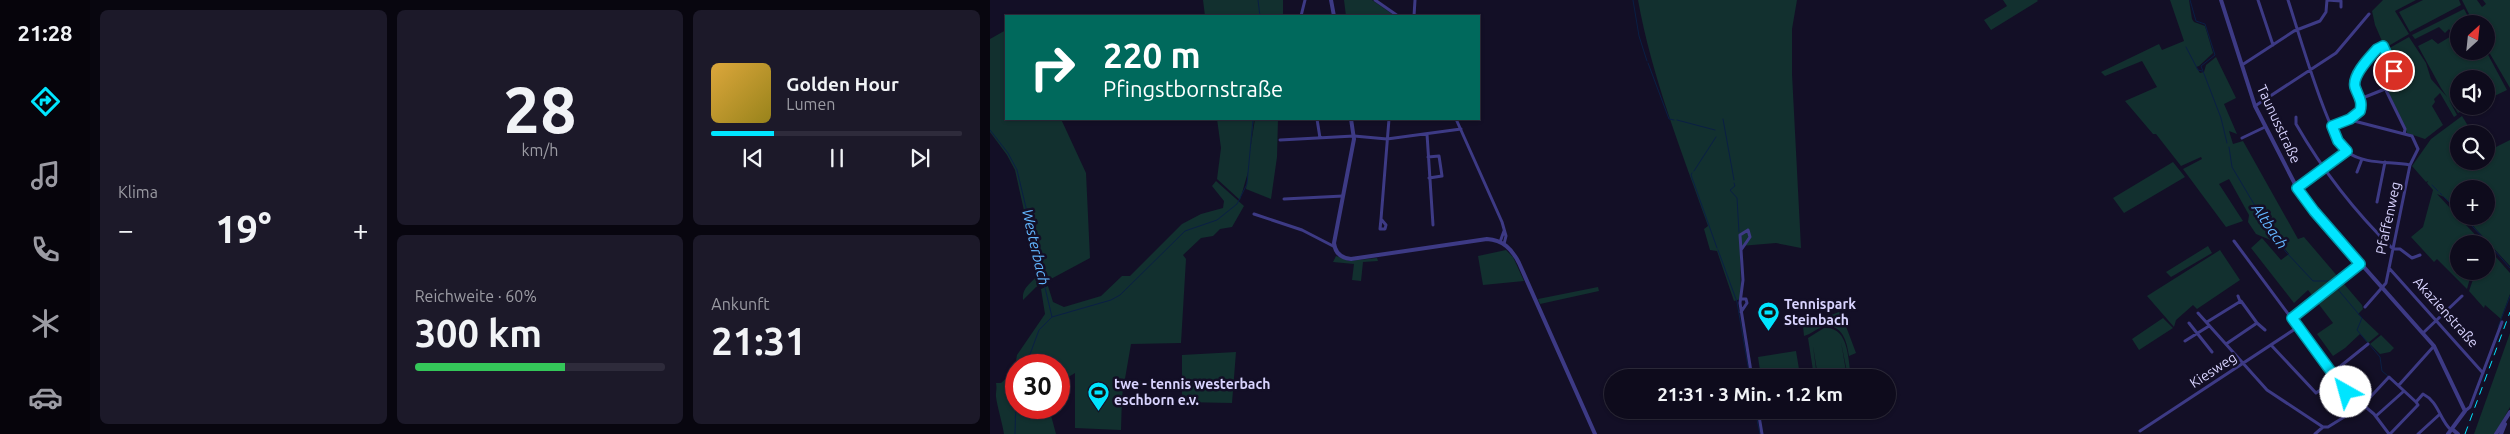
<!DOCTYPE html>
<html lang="de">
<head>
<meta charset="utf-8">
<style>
	:root { --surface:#0e0b1c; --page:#1c1929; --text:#f1f3f6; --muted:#9b9ba3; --line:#2e2b3b; --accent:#00e5ff }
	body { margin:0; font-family:Ubuntu,sans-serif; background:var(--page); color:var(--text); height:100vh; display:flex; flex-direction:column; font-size:19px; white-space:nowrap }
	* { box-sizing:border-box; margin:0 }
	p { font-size:16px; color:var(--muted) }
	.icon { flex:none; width:28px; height:28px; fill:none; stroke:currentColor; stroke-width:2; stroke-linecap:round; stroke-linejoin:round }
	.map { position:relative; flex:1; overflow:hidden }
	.details { display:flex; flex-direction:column; gap:10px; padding:10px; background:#08060f; width:900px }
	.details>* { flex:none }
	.guide { position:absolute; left:15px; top:15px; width:475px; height:105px; border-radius:0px; box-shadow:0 1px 4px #0004,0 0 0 1px var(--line); background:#00695c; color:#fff; overflow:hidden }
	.needle { width:32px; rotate:27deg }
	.buttons { position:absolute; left:1460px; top:15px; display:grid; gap:10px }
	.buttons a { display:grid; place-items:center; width:45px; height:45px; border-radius:50%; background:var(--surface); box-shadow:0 1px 4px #0004,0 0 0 1px var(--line); font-size:25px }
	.speed { position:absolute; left:15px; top:354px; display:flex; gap:10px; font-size:25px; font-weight:700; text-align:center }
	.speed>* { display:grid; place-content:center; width:65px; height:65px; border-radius:50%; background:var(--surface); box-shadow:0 1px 4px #0004,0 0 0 1px var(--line); line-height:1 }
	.speed .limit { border:8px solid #d22; background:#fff; color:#111 }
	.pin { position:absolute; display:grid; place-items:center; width:42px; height:42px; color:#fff; margin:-21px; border:2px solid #fff; border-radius:50%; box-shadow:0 1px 5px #0007 }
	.me { position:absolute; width:55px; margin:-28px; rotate:322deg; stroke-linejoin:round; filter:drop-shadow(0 0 4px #0008) }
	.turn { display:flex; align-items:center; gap:18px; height:105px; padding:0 15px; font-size:22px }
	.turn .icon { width:65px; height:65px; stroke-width:2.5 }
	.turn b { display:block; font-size:35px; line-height:42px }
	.big { font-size:38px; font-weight:700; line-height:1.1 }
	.details .widget { flex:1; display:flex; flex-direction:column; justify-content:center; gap:8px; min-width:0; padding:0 18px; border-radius:8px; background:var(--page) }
	.details .dial { align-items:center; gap:0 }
	.dial b { font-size:65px; line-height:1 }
	.song { display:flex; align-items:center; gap:15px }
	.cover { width:60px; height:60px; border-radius:8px; background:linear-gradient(135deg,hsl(40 70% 55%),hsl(50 70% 35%)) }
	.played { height:5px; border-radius:2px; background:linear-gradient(90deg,var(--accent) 25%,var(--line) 25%) }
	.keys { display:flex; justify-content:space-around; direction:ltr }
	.heat { display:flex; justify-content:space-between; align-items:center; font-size:28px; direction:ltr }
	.charge { height:8px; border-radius:4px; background:linear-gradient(90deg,#34c759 60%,var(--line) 0) }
	.details .tiles { flex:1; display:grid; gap:10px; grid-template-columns:repeat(3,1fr) }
	.widget:first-child { grid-row:span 2 }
	.trip { position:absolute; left:614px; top:369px; width:292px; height:50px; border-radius:25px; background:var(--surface); box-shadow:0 1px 4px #0004,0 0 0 1px var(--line); font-weight:700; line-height:50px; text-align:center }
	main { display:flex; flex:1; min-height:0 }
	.tab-bar { display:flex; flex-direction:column; width:90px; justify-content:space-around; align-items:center; background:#06040b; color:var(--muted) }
	.tab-bar .icon { width:35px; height:35px }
	.tab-bar .selected { color:var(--accent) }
	.tab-bar b { font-size:22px; color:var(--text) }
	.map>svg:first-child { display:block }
	.green { fill:#12302f }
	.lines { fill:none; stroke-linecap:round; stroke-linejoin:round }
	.stream { stroke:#0a1f44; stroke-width:1 }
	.minor { stroke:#3d3a85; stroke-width:3 }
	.tertiary { stroke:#3d3a85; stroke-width:4 }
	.rail { stroke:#00e5ff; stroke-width:1; stroke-dasharray:8 6; stroke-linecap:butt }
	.route-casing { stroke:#0095a6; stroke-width:12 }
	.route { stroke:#00e5ff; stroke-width:9 }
	.labels { text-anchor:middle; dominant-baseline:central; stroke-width:5; stroke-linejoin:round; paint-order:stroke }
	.street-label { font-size:14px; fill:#d9d4ff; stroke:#130f26 }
	.poi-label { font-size:14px; font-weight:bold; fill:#d9d4ff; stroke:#130f26; text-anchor:start }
	.water-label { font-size:15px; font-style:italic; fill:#62b6ff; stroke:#130f26 }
</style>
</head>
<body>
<main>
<nav class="tab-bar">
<b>21:28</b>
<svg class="icon selected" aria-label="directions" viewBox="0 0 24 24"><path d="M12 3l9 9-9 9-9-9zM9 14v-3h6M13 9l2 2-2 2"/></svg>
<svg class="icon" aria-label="music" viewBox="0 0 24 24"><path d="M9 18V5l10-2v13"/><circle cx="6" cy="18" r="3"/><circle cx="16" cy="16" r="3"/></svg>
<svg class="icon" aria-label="phone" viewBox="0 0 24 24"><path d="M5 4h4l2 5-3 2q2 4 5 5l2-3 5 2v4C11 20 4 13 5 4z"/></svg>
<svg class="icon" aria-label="climate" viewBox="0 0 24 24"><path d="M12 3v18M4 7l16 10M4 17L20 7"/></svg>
<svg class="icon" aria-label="car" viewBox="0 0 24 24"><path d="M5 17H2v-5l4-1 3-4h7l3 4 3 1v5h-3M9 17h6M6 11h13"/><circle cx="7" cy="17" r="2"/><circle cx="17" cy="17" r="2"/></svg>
</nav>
<section class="details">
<div class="tiles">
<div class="widget"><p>Klima</p>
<div class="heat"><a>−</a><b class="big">19°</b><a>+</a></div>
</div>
<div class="widget dial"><b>28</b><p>km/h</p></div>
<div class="widget">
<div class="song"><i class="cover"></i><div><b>Golden Hour</b><p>Lumen</p></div></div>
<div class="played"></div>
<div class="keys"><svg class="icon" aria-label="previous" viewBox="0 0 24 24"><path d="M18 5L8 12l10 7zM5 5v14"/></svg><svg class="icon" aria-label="pause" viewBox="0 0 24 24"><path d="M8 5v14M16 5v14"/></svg><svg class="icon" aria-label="next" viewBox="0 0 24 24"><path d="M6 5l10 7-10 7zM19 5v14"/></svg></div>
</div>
<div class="widget"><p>Reichweite · 60%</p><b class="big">300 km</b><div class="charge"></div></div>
<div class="widget"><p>Ankunft</p><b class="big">21:31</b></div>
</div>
</section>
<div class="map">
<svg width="1520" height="434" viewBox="0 0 1520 434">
	<rect width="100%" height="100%" fill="#130f26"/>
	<!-- green -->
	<path class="green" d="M213,0h80v16h-78z
		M354,0h28l23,16h-49z
		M648,0h159l-5,29v45l9,174 -25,-5 -36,3 1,53 -7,2 -17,-50 -7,-1 -6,-21 4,-3c-26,-74 -56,-148 -70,-226z
		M1013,0h34l1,1 -47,29 -7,-10 23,-14z
		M1180,0h19l3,19 2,3 11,4 8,27 -14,13 -3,1 4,6 4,-1 2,-7 10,-8 20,41 -12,6 13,30 -8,-3 4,13 10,-3 55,98 6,-2 58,68 1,4 -5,5 21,20 -11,9 -8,-9 -15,14 -12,8 -16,-22 16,-11 -25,-33 -14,13 -43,-55 11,-10 19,22 8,-6 -12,-15 -4,2 -17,-7 -8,-12 1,-7 -20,-36 -10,5 24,37 -17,6 -43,-58 19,-10 -1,-2 -20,9 -25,-32h-3l-28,-33 32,-14 -15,-26 -37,15 -4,-4 58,-28 3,6 22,-9z
		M1393,0h33l-21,11 14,23 -24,14 -10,-23 -3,-14z
		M1433,0h36l2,5 -51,27 -11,-20z
		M1472,0h15l5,7 4,-3 -3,-4h27v88l-24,-41v-23h-12z
		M1474,9l8,15h-13v27h27l21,39 -21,10v-21h-27v27h14l-15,7 -17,-25 -23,-42 14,-7 6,5 15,-9 -4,-6 -4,4 -6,-6 -24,12 -3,-4z
		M16,30v89h55l25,54 4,85 -54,29 -13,13c-1,-14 9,-16 15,-26l-23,-104 -8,-15 -17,-23v-93z
		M1419,37l17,26 5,16 17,19 9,17 -3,2 -14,-24 -6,6 1,3 -3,4 11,19 -18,14 -18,-6 -20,-43 13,-9 -14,-31z
		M1472,116l11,18h-14v27h27v-12l2,2 22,-11v126l-46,-50h22v-27h-27v22l-15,-14 -7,-3 45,48 -1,2h-22v27h13l-5,18 -30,-30 -3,3 -23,-25 12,-10 10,-37 -6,-7 1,-2 -2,1 -14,-16 19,-27z
		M227,119h37l-4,32 5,-32h23l-1,38 -6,42 -25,-10 2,-17 -8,28 -23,-21 4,-31z
		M1183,162l12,15 -61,36 -11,-15z
		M226,181l28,25 -12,21 -12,2 -7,7 -12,2 -18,17 3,4 -5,84 -50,1 -9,52 -1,34 -46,-2v-55l-10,6h-6v-14h-43v43h33l7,26h-52c-1,-9 -9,-35 -8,-40 0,-4 1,-5 0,-11h5l13,-11 3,-17 28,-41 -4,-25 7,-3 5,16 11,5 37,-11 21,-20h8l52,-52 19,-10 22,-6 1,-7 -12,-15z
		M1218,246l4,7 -41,24 -5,-5z
		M1498,248l22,25v21l-9,25 -16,-14 -1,3 -15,-17 7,-20h10z
		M516,250l7,7 11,24 -41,4 -5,-29z
		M1230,250l20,30 -43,29 -4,-4 -17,15 -2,7 -27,-31z
		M346,256l13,5 28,-3 1,3 -15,1 -2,19 -9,-1 2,-16 -21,-2z
		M608,287l1,4 -59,13 -2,-5z
		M849,312l2,1 15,40 -7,3c-2,-14 -7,-34 -26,-29 -8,2 -11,7 -19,9l-1,-10z
		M1173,318l10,10 -34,22 -7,-11z
		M834,328c25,-2 24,31 27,49h-3l-7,-35 6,35h-29l-5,-31 4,31h-3l-6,-39z
		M1520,333v74l-15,27h-21z
		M1391,335l13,13 -4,4 -10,2 -10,-10z
		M806,351l4,24 -39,2 -3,-20z
		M246,352l-4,51 -50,-1v-47z
		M139,381l52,2 -1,5 -53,-3z"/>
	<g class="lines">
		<!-- stream -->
		<path class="stream" d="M268,0l2,16
			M643,0l6,36 8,25
			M1200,0l6,21 9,3 10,31 -14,11 20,52 6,25
			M1196,47l12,23 4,1
			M658,63l21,56 5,1
			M733,119l11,61
			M687,120l38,10
			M0,130l18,23 9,17 35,147 -13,13 -13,35
			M1239,147l3,20 32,54 22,31 27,29h18l2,3
			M704,171l22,-34
			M702,173l-1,2 26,73
			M744,183l1,3 -5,4 7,8 2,34
			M1442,185l6,6
			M1450,193l2,2
			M1454,197l10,10
			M1466,209l3,3
			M1473,216l22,24
			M1497,242l23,26
			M728,250l19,52 13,76
			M1345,286l27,32 -5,12 23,27 2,14 6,5
			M62,317l59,-17 9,-5 65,-64 32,-11 20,-16 10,-20 6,-65
			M1508,327l12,-31
			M765,410l5,24
			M25,434l1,-36"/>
		<!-- minor -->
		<path class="minor" d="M385,0l23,16
			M1268,0l15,45
			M1298,0c9,27 41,139 59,152 19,13 42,9 63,13
			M1337,0l14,1v6
			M311,16l4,-16
			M424,16l1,-16
			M1252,65l52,-34 26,-10 6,-9 1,-12
			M1389,76l26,53 -1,5
			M1370,99l25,-10
			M1265,106l81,-53 33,-39
			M1306,117v7c27,47 59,88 97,125h7l12,9 8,-3
			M1362,117l2,4 58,15 6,13 -8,16 -24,118 -21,24
			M327,119l3,19
			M466,119l46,103 4,14 -2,8
			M1342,125l20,-8
			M1342,126l18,-7 11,-8c3,-11 -6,-17 -6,-27 0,-10 19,-34 28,-38l16,37h-2
			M437,134l6,91
			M1252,138l23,-11
			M290,140l74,-4 33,3 74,-10
			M438,157l11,-1 3,20 -13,2
			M1367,172l5,-13
			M1307,188l50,-37
			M294,199l59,-3
			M1387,202l8,-40
			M264,214l48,16 33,17
			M391,219l-1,10h5l1,-4 -5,-6 8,-100
			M1244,241l110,148 30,25 15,20
			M510,242l4,-11
			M751,250l9,-13 -2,-7 -8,5 3,45 -3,23 12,75
			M1399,268l94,105
			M1248,296l2,5
			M751,312l6,-9 -1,-4h-4
			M1208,313l69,77 56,37
			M1302,318l68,-54
			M1217,322l34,-21 16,22 -31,21
			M1199,323l23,29
			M1267,323l8,7
			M1433,333l39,-37
			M1195,341l24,-15
			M1281,345l45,48 20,-14
			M1342,373l36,-29
			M1409,385l35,-39
			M768,410l4,24
			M1475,411l5,-4 32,-85
			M1386,416l28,-25
			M1150,431l158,-104
			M1325,434l8,-7h5l34,-21 27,-29 27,25 7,-8c16,8 16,25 28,36
			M1400,434l28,-29 -2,-3
			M1428,434l22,-20"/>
		<!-- tertiary -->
		<path class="tertiary" d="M341,0l3,16
			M1231,0l34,106 42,82 26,33 111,125 31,65 -17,23
			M361,119l3,20 -20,104c1,10 7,15 17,16l136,-20c16,1 25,10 32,24l76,171
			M1462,429l6,5
			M1506,434l14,-22
			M1511,434l4,-10"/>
		<!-- rail -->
		<path class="rail" d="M1475,434l45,-122"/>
	</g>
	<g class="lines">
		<defs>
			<path id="route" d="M1356,392l-54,-74 68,-54 -46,-53 -17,-23 50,-37 -9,-10 -6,-15 18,-7 10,-8c3,-10 -2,-15 -5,-24 -3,-12 15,-30 22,-38l6,-3 11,25"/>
		</defs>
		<!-- route casing -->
		<use href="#route" class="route-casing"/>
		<!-- route -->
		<use href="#route" class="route"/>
	</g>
	<!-- icons -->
	<defs>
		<symbol id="stadium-pin" viewBox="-11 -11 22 30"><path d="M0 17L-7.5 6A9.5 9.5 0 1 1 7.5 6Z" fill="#00e5ff" stroke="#130f26"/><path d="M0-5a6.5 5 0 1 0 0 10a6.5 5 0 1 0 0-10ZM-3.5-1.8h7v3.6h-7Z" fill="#111"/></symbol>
	</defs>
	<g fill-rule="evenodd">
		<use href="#stadium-pin" x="766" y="300" width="25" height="34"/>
		<use href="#stadium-pin" x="96" y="380" width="25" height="34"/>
	</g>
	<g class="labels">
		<!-- street labels -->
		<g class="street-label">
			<text transform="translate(1289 124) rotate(65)">Taunusstraße</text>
			<text transform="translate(1398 218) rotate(-78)">Pfaffenweg</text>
			<text transform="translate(1456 312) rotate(48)">Akazienstraße</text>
			<text transform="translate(1223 370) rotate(-33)">Kiesweg</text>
		</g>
		<!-- poi labels -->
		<g class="poi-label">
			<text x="794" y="304">Tennispark<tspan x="794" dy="16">Steinbach</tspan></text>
			<text x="124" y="384">twe - tennis westerbach<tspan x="124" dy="16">eschborn e.v.</tspan></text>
		</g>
		<!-- water labels -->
		<g class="water-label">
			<text transform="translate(1280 226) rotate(56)">Altbach</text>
			<text transform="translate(46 247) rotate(77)">Westerbach</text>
		</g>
	</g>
</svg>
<div class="buttons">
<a><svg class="needle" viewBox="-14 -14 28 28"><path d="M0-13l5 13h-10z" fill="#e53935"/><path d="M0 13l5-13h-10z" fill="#9b9ba3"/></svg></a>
<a><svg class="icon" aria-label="sound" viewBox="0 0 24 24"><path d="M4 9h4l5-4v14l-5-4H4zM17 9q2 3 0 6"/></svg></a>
<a><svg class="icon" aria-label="search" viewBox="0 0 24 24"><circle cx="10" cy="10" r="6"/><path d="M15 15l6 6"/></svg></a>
<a>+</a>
<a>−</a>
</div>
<div class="speed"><div class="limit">30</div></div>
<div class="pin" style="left:1404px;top:71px;background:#d93025"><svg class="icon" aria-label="arrive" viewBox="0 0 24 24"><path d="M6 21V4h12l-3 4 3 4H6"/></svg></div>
<svg class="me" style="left:1356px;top:392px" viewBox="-20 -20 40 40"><circle r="19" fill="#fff"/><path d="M0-13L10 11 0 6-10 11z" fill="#00e5ff"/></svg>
<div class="trip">21:31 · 3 Min. · 1.2 km</div>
<div class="guide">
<div class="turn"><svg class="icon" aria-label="right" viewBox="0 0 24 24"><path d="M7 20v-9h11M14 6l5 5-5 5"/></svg><div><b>220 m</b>Pfingstbornstraße</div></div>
</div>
</div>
</main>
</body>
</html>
